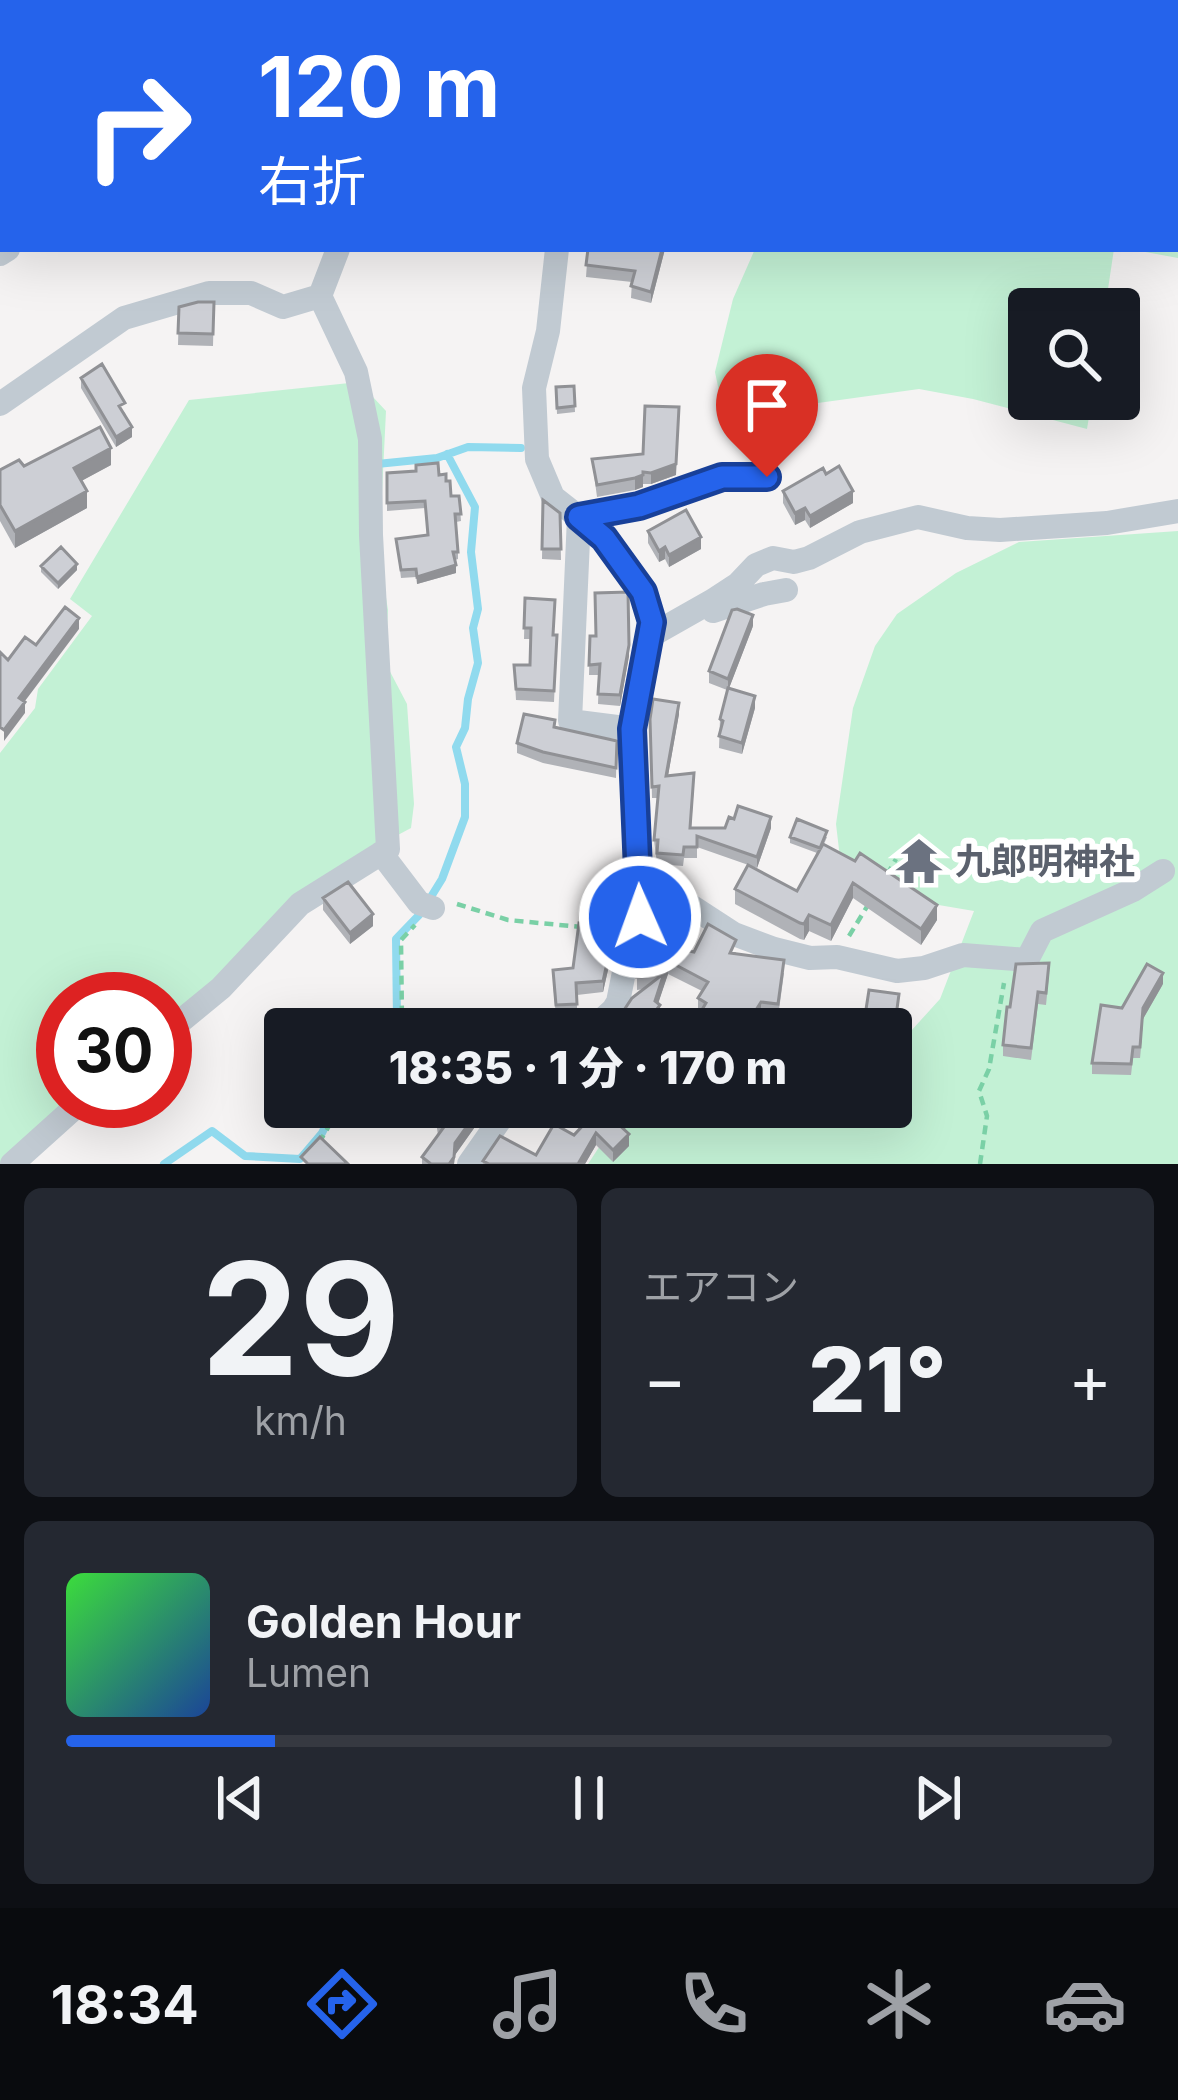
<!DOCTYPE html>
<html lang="ja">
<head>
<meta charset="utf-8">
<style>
	:root { --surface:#171b24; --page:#242831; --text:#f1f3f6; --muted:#9ea1a6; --line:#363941; --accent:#2563eb }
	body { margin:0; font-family:Inter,"Noto Sans JP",sans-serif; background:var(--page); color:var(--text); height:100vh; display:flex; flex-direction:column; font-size:45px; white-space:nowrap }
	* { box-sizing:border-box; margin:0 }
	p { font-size:39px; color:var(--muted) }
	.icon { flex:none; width:66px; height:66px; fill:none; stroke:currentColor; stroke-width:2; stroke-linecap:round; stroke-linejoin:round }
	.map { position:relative; height:1164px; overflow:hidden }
	.sheet { display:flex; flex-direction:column; gap:24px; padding:24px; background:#0d0f14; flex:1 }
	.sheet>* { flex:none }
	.top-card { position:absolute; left:0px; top:0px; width:1179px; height:252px; box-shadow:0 12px 48px #0002; background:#2563eb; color:#fff; overflow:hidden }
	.fabs { position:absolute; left:1008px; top:288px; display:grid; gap:24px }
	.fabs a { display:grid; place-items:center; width:132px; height:132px; border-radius:12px; background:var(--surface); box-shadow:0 12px 48px #0002; font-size:60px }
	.speed { position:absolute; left:36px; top:972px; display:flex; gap:24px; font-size:60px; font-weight:700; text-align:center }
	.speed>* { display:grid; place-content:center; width:156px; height:156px; border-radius:50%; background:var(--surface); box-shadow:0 12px 48px #0002; line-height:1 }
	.speed .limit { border:18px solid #d22; background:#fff; color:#111 }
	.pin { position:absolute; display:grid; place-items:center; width:102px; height:102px; color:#fff; margin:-123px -51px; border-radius:50% 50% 50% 0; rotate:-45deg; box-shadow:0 0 12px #0007 }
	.pin .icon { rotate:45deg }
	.me { position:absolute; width:132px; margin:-66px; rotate:358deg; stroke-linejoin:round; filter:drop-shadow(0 0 9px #0008) }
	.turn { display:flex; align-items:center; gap:42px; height:252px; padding:0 60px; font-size:54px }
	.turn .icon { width:156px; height:156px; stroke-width:2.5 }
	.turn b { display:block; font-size:84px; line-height:102px }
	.big { font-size:90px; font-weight:800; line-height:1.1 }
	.sheet .tile { flex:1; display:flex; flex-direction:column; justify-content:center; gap:18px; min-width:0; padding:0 42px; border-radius:18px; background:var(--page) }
	.sheet .dial { align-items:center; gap:0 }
	.dial b { font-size:156px; line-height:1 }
	.song { display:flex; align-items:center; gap:36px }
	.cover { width:144px; height:144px; border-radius:18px; background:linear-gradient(135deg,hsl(120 70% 55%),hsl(220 70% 35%)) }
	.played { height:12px; border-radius:6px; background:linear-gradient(90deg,var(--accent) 20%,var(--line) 20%) }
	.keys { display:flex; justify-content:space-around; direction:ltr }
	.heat { display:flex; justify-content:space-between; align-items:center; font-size:66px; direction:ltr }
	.sheet .tiles { flex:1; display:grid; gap:24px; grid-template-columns:1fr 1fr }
	.tile:last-child { grid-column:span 2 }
	.trip { position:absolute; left:264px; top:1008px; width:648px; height:120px; border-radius:12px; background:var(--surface); box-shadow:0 12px 48px #0002; font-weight:800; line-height:120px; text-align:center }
	.tabs { display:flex; height:192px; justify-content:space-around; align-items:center; background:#090b0e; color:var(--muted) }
	.tabs .icon { width:84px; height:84px }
	.tabs .active { color:var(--accent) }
	.tabs b { font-size:54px; color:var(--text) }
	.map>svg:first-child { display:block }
	.green { fill:#c3f1d5 }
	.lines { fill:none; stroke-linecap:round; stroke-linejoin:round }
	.stream { stroke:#90daee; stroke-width:8 }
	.path { stroke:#7ad0a6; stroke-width:4.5; stroke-dasharray:9 6; stroke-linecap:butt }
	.minor { stroke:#c1cad2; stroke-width:24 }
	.wall { fill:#b0b2b7 }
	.shaded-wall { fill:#909195 }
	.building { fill:#cdcfd5; stroke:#909195; stroke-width:3 }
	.route-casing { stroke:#184099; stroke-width:30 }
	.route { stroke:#2563eb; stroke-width:21 }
	.labels { text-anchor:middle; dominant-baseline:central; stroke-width:12; stroke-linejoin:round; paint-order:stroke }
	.worship-label { font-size:36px; font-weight:bold; fill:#5b616d; stroke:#fff; text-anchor:start }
</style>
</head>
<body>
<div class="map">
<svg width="1178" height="1164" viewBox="0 0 1178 1164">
	<rect width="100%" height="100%" fill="#f5f3f3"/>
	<!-- green -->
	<path class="green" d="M912,0h266v258l-49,-9h47v-246h-266z
		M755,249h359l-9,60h-76v90h63l-5,30 -114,-30 -54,-10 -195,27 -9,-44 18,-73z
		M359,382l27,29 -7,144 9,55 -3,52 22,42 7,100 -3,24 -30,16 -216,198v-43h-102v102h29l-69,63h-23v-411l35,-45 3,-19 54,-73 -22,-17 119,-199z
		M1178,531v633h-590l21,-32 34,-16 42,-9h206v-54l49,-54 34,-88 -59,-10 -75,-43 -4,-34 17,-116 22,-62 22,-32 59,-41 63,-31z"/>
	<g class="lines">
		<!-- stream -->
		<path class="stream" d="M377,464l60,-6 31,-11 53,1
			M394,1029l3,-9 -1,-81 25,-26 21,-34 23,-62v-33l-9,-37 9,-19 3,-29 10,-36 -5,-35 5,-19 -7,-57 4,-45 -28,-53
			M164,1164l48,-33 33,25 55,3 22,-26 13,-26"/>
		<!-- path -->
		<path class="path" d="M887,875l9,-16
			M457,904l51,16 73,7
			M849,936l19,-31
			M399,1029l3,-7 -1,-82 14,-15
			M319,1143l21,-36
			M980,1164l7,-48 -8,-25 10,-22 15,-86"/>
		<!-- minor -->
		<path class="minor" d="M262,0l5,3
			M473,0l4,3
			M140,3l4,-3
			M377,3l2,-3
			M645,3l2,-3
			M0,108l3,-2
			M557,249l-9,82 -14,57 3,71 16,38 51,40 39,55 9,29 -19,108 7,188 -13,40 -9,45 -5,8 -21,19
			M0,254l8,-5
			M0,404l124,-86 85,-25h42l32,14 37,-11
			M713,611l51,-17 22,-4
			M652,635l60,-34 26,-17 18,-19 17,-7 21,4 15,-4 51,-26 58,-15 49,11 33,2 107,-7 71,-12
			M633,729l-63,-8 9,-204 60,-11 83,-29h45
			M381,853l38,50 14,5
			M640,917l34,-22 60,39 40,15 36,9 27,-1 60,14 27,-3 39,-13 64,5 15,-29 91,-41 30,-19
			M165,1034l56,-46 79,-84 88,-55 -17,-314 -1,-96 -14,-67 -36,-76 18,-47
			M12,1164l70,-63
			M469,1164l40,-57"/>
	</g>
	<!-- wall -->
	<path class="wall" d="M588,249h77l-14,54 -20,-5 1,-16 -46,-5z
		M214,302l-1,44 -35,-1 1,-38z
		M81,378l44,35 7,24 -16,10 -35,-59z
		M574,386l1,26 -18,2 -1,-27z
		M592,459l84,16 -25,9h-8v3l-8,3 -38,7z
		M111,465l-30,16 6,27 -72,40 -15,-27v-51l24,-4z
		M387,473l52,2 7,6 5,15h8l2,25 -5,1 2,30v7l-3,1 1,13 -39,11 -1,-7 -15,1 -5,-39 31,-4 -2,-27 -38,3z
		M826,474l27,29 -43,25 -5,-8 -10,5 -12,-22v-12z
		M543,500l17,13 1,47 -19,-1z
		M648,531l53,18 -32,18 -4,-8 -6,3 -11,-19z
		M41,566l36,4 -19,19 -17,-17z
		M525,598l29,37h3l-3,67 -38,-2 -2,-35h16l1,-26h-7z
		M753,626l-24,62 26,20 -13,46 -23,-6 1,-29 7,-29 -18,-7v-12z
		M590,636l39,20 -9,50 -22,-2 1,-29h-10z
		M679,714l-11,62 26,8 -3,44h80l-14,40 -60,-21v11h-13l-1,8 -26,-2 -3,-24 4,-42h-6l-2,-79z
		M554,727l63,14 -1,37 -73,-15 -26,-10v-10z
		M790,837h37l-3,7 113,76 -16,25 -68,-47 -22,43 -22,-10 -5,9 -4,-1 -65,-35v-15l62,2 20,-38 -27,-10z
		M323,898l50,28 -23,18 -27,-34z
		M610,935l3,13 -10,44 -26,3v21l-21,1 -3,-35 20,-14z
		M645,942l49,10h42l-1,2 49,19 -6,44 -17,-3 -9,15h-55v-11l4,-6 -3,-2v-12l4,-7 -34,-17 -10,29 2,14 -36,-7 20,-21 -7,1v-13z
		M1049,975l-3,30 -8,-1 -7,56 -28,-4v-11z
		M1163,984l-20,35 -3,39h-7l-2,17 -39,-1v-11z
		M436,1122l41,2 -22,31 -1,9h-32v-7l16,-22z
		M624,1130l5,16 -16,16 -17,-17 -11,19h-102v-3l53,-6 38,-20z"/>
	<!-- shaded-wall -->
	<path class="shaded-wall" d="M40,0h24l-4,3h-24z
		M3,26v16l-3,2v-16z
		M3,200v16l-3,2v-16z
		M662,249h3l-14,54v-11z
		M679,419l-3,56 -25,9v-11z
		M132,427v10l-16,10v-10z
		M111,448v17l-37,20v-17z
		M643,475v12l-8,3v-12z
		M87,491v17l-72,40v-17z
		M853,491v12l-43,25v-12z
		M805,508v12l-10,5v-12z
		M701,537v12l-32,18v-12z
		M665,547v12l-6,3v-11z
		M77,564v6l-19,19v-6z
		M456,565v8l-39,11v-7z
		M753,615v11l-25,65v-12z
		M79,618v11l-60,80v-11z
		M629,645v11l-9,50v-11z
		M755,696v12l-13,46v-11z
		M25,702v11l-21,28v-11z
		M679,703v11l-13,73v-11z
		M771,817v11l-14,40v-11z
		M853,883v15l-22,43v-16z
		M937,905v15l-16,25v-16z
		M373,914v12l-23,18v-11z
		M809,915v16l-5,9v-16z
		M613,936v12l-10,44v-11z
		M668,961v13l-13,39 5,-8v12l-8,12h-11l14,-28z
		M1163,973v11l-20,35 -3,39 3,-50z
		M761,1002v12l-9,15h-8z
		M634,1107h12l-28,29v-12z
		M654,1107h10l-10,9z
		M477,1112v12l-22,31 -1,9h-5l6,-21z
		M596,1133v12l-11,19h-7z
		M629,1134v12l-16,16v-12z"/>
	<!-- building -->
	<path class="building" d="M0,0h40l-4,3h-33v23l-3,2z
		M156,0h54l-2,3h-56z
		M3,108v92l-3,2v-92z
		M588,249h74l-11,43 -20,-6 4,-15 -49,-6z
		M198,302h16l-1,32 -35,-1 1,-26z
		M102,364l23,39 -6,3 13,21 -16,10 -35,-59z
		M574,386l1,20 -18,2 -1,-21z
		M645,406l34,1 -3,57 -25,9 -8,-1v3l-8,3 -38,7 -5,-26 51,-5z
		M100,427l11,21 -37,20 13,23 -72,40 -15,-26v-35l19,-10 5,6z
		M438,463l1,12 7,-1v7h4l1,15h8l2,18h-6l3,38h-5l3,13 -39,12 -1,-8 -15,1 -5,-31 32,-4 -3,-34 -38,2v-30l29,-2v-6z
		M839,466l14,25 -43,25 -5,-8 -10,5 -12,-22 40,-23 3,6z
		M543,500l17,13 1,36h-19z
		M686,510l15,27 -32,18 -4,-8 -6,4 -11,-20z
		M61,547l16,17 -19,19 -17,-17z
		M628,592l1,53 -9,50 -22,-1 2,-30 -11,1 1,-29h6l-1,-43z
		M525,598l30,2 -2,35h4l-3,56 -38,-2 -2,-24h16l1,-37h-7z
		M65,607l14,11 -60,80 6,4 -21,28 -4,-3v-75l8,8 17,-23 11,8z
		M737,609l16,6 -25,64 -19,-8 23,-61z
		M728,688l27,8 -13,47 -23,-7 4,-15 -3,-2z
		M653,699l26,4 -13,73 28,-3 -4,55h35l4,-11 5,2 4,-13 33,11 -14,40 -60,-21v11h-13l-1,8 -26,-2 1,-13h-4l5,-54 -7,1 -2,-68z
		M524,714l31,6 -1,7 63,14 -1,27 -73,-16 -26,-9z
		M797,819l30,12 -7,17 -30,-11z
		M823,844l32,17 5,-8 77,52 -16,24 -68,-46 -22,42 -22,-10 -5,9 -4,-1 -65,-34 13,-24 49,26z
		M348,882l25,32 -23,19 -27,-35z
		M579,923l31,4 -1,8 4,1 -10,45 -27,2 1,21 -21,1 -3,-35 20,-2z
		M708,924l28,16 -6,13 54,7 -6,44 -17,-2 -17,27h-47l5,-8 -5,-3 9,-15 -8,-5 10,-16 -40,-21 -13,40 5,4 -16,22 -3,2h-38l21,-19 8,-12 30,-23 -25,2 8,-35 49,10z
		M1049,963l-3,30 -8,-1 -7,56 -28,-3 4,-38h3l6,-43z
		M1147,964l16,9 -20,35 -3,39h-7l-2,17 -39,-1 9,-58 21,3z
		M869,990l30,4 -6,45 -2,-1v-9h-28z
		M800,1018l19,3 -2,8h-19z
		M447,1107h22l8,5 -22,31 -1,14 -5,7h-18l-9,-7 22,-30 -8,-5z
		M600,1107h34l-16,17 11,10 -16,16 -17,-17 -18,31h-89l-6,-3 17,-25 36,19 18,-31 20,11z
		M320,1137l28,27h-40l-7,-7z"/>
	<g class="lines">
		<defs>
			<path id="route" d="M640,917l-8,-188 20,-107 -9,-30 -39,-54 -25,-21 60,-11 83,-29h45"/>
		</defs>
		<!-- route casing -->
		<use href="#route" class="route-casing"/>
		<!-- route -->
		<use href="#route" class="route"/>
	</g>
	<!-- icons -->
	<defs>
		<symbol id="temple-bare" viewBox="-9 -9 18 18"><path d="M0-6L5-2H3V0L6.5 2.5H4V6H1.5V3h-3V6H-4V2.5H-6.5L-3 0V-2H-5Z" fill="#6b7280" stroke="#fff" stroke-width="2.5" paint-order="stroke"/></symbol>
	</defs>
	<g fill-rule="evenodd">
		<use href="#temple-bare" x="886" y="828" width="66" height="66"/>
	</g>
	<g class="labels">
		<!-- worship labels -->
		<g class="worship-label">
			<text x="955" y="861">九郎明神社</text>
		</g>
	</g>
</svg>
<div class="fabs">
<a><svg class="icon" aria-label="search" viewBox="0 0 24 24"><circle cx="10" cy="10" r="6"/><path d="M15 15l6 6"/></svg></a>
</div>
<div class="speed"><div class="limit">30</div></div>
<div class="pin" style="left:767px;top:477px;background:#d93025"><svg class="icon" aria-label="arrive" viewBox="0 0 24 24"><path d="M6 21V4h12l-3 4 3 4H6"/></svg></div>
<svg class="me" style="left:640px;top:917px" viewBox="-20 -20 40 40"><circle r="17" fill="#2563eb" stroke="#fff" stroke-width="3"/><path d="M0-11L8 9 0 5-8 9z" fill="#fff"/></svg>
<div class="trip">18:35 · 1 分 · 170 m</div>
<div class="top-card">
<div class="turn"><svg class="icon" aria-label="right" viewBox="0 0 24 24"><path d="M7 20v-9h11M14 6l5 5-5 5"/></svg><div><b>120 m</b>右折</div></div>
</div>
</div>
<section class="sheet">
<div class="tiles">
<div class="tile dial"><b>29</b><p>km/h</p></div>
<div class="tile"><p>エアコン</p>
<div class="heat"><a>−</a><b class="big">21°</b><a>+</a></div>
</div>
<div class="tile">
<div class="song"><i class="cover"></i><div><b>Golden Hour</b><p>Lumen</p></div></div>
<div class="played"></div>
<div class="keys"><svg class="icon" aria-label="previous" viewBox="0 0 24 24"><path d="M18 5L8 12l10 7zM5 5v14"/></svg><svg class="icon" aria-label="pause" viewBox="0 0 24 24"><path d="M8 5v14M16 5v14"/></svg><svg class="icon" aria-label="next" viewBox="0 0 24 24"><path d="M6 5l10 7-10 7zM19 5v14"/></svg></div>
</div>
</div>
</section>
<nav class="tabs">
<b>18:34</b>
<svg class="icon active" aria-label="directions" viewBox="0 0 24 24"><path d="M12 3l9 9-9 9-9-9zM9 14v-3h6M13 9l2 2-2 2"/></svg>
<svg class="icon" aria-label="music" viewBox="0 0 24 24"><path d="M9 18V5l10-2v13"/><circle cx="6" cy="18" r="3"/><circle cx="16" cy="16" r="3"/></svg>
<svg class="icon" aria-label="phone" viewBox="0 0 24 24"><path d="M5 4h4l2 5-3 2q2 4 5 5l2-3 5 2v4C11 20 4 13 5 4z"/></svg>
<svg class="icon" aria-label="climate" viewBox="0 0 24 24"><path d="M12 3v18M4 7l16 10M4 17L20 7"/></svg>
<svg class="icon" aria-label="car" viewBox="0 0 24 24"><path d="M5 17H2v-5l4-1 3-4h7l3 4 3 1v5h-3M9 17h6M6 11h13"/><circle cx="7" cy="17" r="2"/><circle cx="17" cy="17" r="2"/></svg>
</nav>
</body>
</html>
